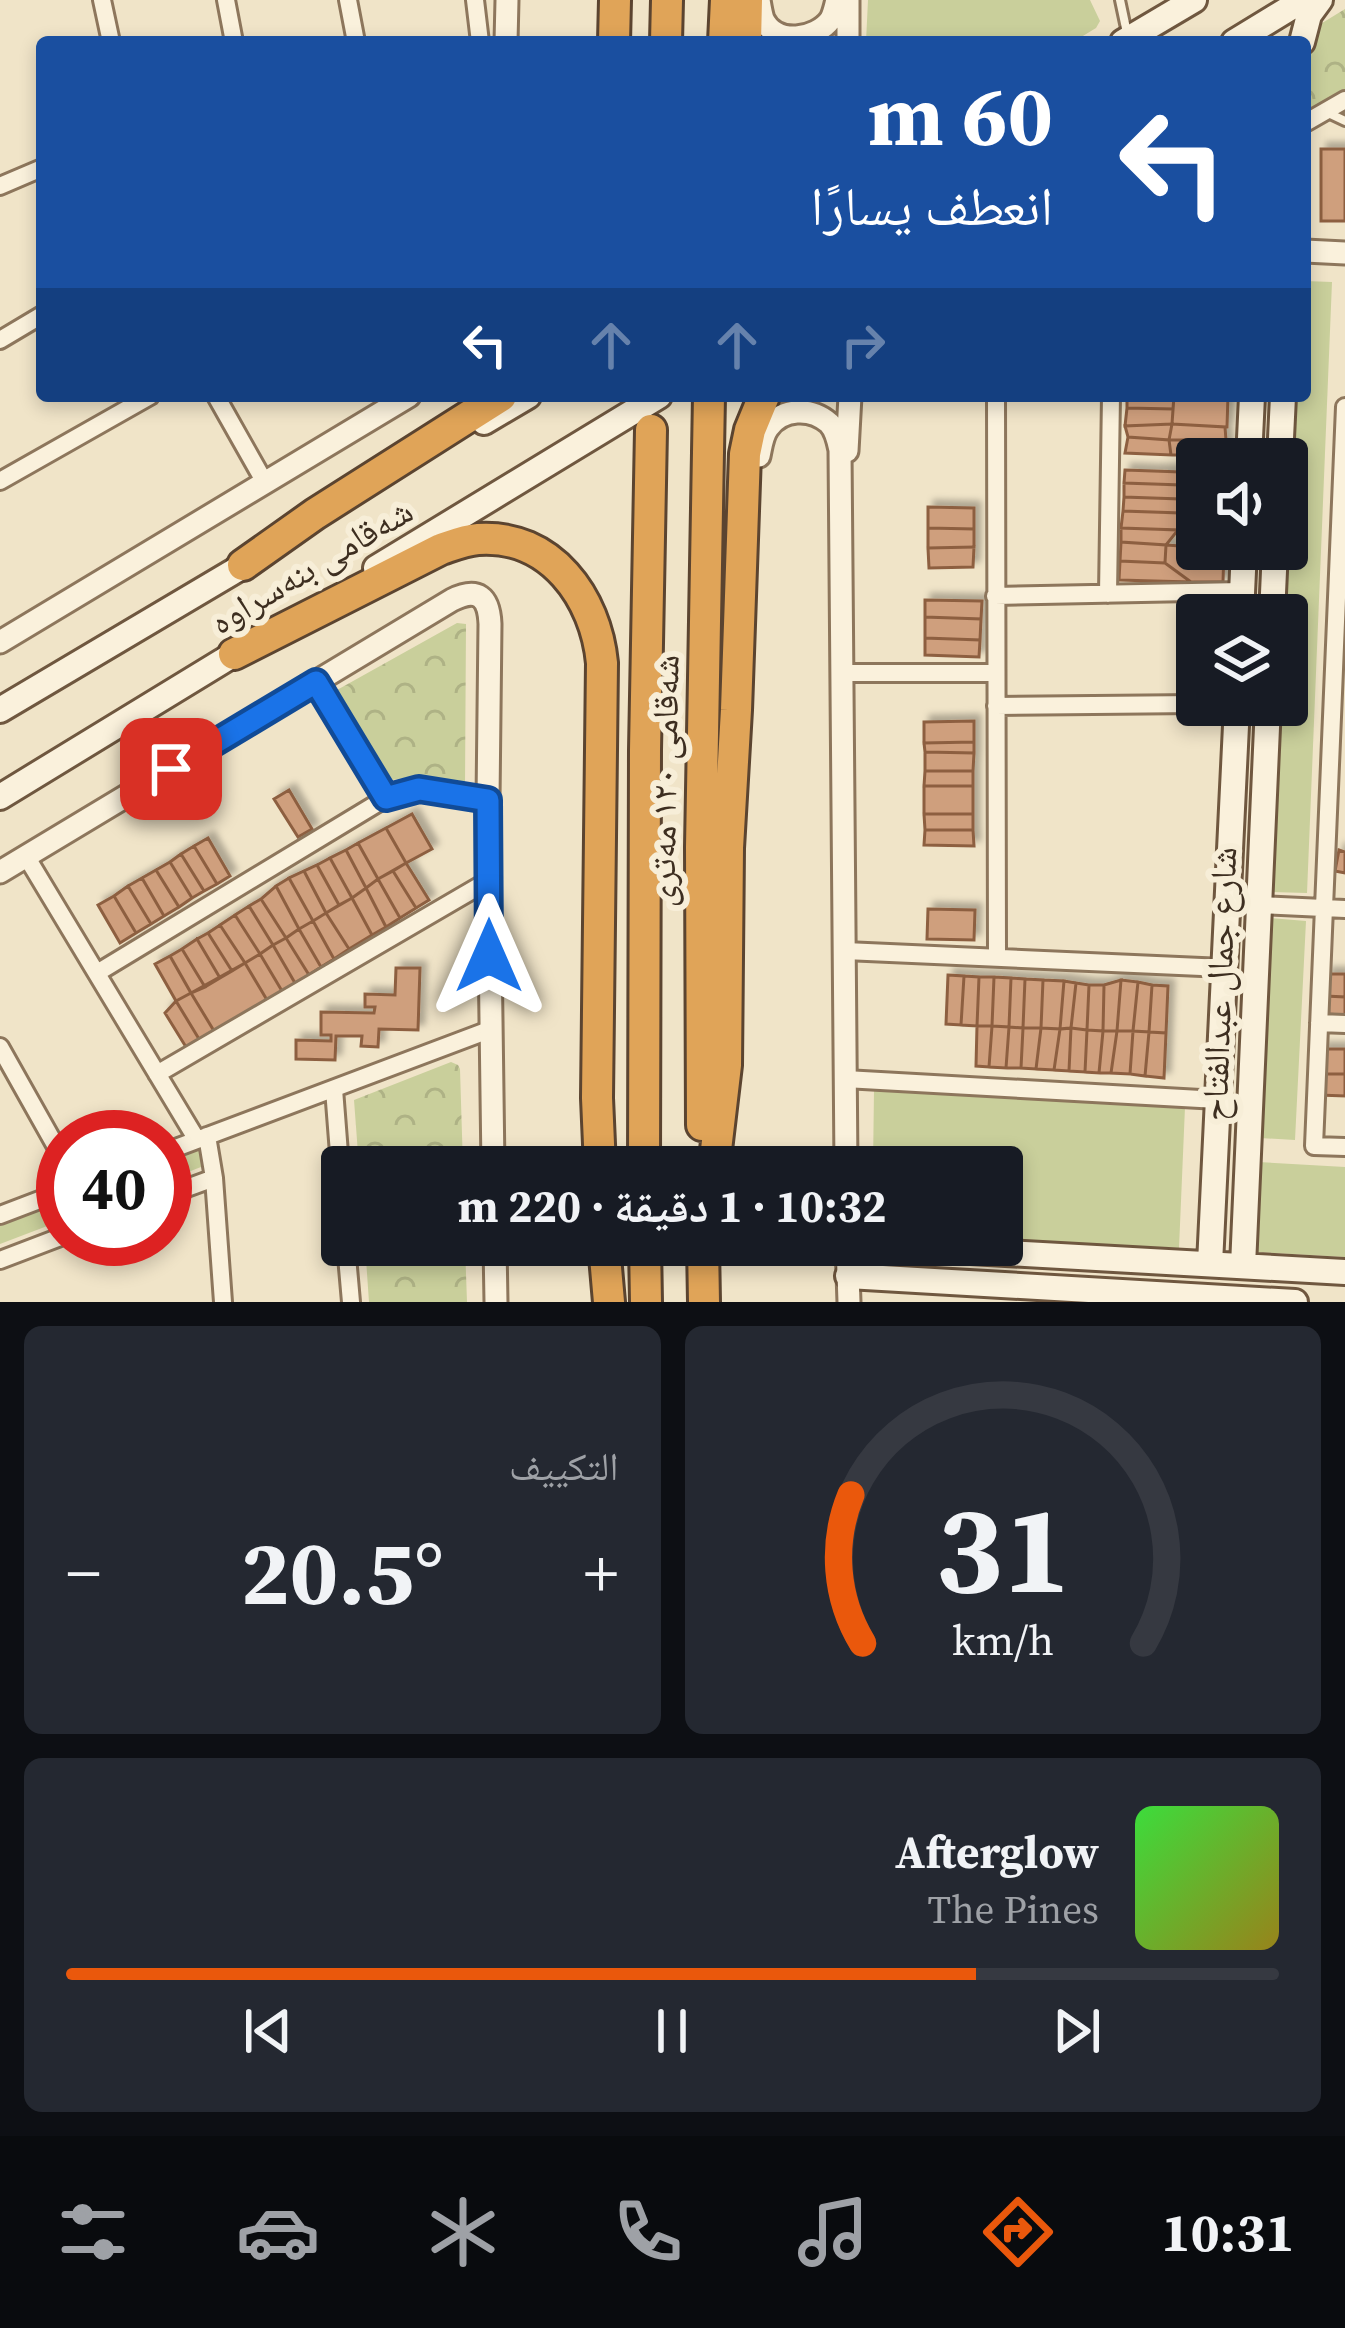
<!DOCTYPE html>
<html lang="ar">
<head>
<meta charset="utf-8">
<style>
	:root { --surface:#171b24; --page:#242831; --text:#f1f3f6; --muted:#9ea1a6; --line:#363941; --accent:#ea580c }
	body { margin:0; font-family:"Source Serif 4","Noto Naskh Arabic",serif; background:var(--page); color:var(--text); direction:rtl; height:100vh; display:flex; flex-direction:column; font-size:45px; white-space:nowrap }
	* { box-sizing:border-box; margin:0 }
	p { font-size:39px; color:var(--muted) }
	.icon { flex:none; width:66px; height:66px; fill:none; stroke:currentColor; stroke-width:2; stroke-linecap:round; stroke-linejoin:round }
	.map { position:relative; height:1302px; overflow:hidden; direction:ltr }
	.panel { display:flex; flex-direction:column; gap:24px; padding:24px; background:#0d0f14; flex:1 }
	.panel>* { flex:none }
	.banner { position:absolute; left:36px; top:36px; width:1275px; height:366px; border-radius:12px; box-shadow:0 6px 18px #0003; direction:rtl; background:#1a4fa0; color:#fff; overflow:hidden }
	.controls { position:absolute; left:1176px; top:438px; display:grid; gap:24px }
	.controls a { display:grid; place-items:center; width:132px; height:132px; border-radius:12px; background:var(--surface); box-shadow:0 6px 18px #0003; font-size:60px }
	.speed { position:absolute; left:36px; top:1110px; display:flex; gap:24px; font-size:60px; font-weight:700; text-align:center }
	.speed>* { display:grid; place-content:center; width:156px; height:156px; border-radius:50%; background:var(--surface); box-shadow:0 6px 18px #0003; line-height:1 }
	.speed .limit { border:18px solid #d22; background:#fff; color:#111 }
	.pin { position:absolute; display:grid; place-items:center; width:102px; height:102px; color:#fff; margin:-51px; border-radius:24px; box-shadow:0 6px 18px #0006 }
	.me { position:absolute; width:132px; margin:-66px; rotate:0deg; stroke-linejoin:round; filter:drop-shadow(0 0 9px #0008) }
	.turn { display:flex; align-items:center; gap:42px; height:252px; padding:0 60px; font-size:54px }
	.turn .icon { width:156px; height:156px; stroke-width:2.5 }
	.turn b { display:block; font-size:84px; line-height:102px }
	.lanes { display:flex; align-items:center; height:114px; padding:0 60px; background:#0003; justify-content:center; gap:60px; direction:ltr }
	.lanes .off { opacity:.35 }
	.big { font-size:90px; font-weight:700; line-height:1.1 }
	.panel .widget { flex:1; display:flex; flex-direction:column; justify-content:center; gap:18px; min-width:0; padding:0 42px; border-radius:18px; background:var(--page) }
	.panel .dial { align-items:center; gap:0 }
	.dial svg { height:312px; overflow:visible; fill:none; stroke:var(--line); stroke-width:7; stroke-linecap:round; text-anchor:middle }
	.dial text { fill:var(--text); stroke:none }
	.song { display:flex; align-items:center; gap:36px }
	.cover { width:144px; height:144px; border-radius:18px; background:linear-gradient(135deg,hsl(120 70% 55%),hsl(50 70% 35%)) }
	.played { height:12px; border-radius:6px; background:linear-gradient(90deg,var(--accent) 75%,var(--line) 75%) }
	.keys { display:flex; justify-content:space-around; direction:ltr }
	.heat { display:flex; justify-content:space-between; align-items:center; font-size:66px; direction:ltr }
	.panel .tiles { flex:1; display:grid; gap:24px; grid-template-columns:1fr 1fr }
	.widget:last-child { grid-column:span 2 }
	.trip { position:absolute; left:321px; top:1146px; width:702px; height:120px; border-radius:12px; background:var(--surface); box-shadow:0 6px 18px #0003; font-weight:700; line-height:120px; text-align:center; direction:rtl }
	.menu { display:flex; height:192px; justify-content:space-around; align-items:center; background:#090b0e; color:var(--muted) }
	.menu .icon { width:84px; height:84px }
	.menu .on { color:var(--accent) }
	.menu b { font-size:54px; color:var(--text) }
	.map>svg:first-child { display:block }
	.forest { fill:url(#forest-crowns) }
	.green { fill:#c9cf9b }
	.building { fill:#cf9f7d; stroke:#8d5f41; stroke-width:3; filter:url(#shadow) }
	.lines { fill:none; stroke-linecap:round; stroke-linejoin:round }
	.service-casing { stroke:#8d765c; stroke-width:14 }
	.minor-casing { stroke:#8d765c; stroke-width:22 }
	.tertiary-casing { stroke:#8d765c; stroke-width:27 }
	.secondary-casing { stroke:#6f573f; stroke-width:30 }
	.motorway-casing { stroke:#5b4430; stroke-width:36 }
	.service { stroke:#faf1dc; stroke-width:8 }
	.minor { stroke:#faf1dc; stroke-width:16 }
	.tertiary { stroke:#faf1dc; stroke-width:21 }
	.secondary { stroke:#faf1dc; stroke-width:24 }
	.motorway { stroke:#e0a458; stroke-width:30 }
	.route-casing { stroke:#114b97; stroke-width:30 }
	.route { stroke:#1a73e8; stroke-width:21 }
	.labels { text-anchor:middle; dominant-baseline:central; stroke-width:12; stroke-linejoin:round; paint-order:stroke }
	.street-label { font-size:36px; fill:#3d2e20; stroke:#f7eed8 }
</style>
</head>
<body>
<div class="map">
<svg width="1345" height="1302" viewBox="0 0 1345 1302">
	<defs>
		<pattern id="forest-crowns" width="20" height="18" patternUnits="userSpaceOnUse" patternTransform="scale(3)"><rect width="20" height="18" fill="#c9cf9b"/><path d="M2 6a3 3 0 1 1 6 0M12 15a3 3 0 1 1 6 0" fill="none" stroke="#aeb285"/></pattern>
		<filter id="shadow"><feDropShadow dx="6" dy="-6" stdDeviation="3" flood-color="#0004"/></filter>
	</defs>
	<rect width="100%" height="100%" fill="#f0e4c8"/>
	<!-- forest -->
	<path class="forest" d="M1345,9v82l-40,22v-22l9,-63z
		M457,623l9,1 -1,163 -55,-10 -18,3 -55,-90z
		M451,1062l7,3 2,4 3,98h-104l-5,-67z
		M365,1245h100l2,57h-98z"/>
	<!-- green -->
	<path class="green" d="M868,0h222l10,21 -4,7 -23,14h-207z
		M1305,281l27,1 -25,611 -36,-1 9,-187h7v-90h-3l10,-219h11z
		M1269,918l37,3 -11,219 -35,-2z
		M874,1090l311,17 -6,141 -177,-8v-73h-129z
		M200,1148l1,19 -36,14v-19z
		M1258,1162l87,5v90l-87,-5z
		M63,1201v19l-63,24v-18z"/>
	<!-- building -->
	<path class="building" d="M1321,149h24v72h-24z
		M1127,396h47l-1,13 -46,-1z
		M1174,396h54l-1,31 -55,-3z
		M1127,408l46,1 -1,15 -47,2z
		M1172,424l-3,16 -41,-3 -3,-11z
		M1172,424l53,3 1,13h-57z
		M1128,437l41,3 2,15 -46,-2z
		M1169,440h57l-1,15h-54z
		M1125,470l56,2v13l-57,-2z
		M1124,483l57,2 -1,14 -56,-2z
		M1124,497l56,2v14l-57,-2z
		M928,507l46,1v21l-46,-1z
		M1123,511l57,2 -2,17 -57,-2z
		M928,528l46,1v18l-46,1z
		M1121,528l57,2 -12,15 -45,-3z
		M1121,542l45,3 -1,18 -45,-2z
		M1166,545l58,4 -1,33h-32l-26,-19z
		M974,547l-1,20 -44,1 -1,-20z
		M1120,561l45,2 26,19 -72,-2z
		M925,600l57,1 -1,18 -56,-2z
		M925,617l56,2 -1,21 -55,-2z
		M925,638l55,2 -1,17 -54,-2z
		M974,721v21l-50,1v-21z
		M974,742v11l-49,-1 -1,-9z
		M925,752l49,1 -1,18h-48z
		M925,771h48v15h-49z
		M924,786h49v28h-49z
		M289,790l23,39 -14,8 -24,-38z
		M412,814l20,35 -26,14 -20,-35z
		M924,814h49v16h-48z
		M386,828l20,35 -28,16 -20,-36z
		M925,830h48l1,16 -50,-1z
		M208,838l22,38 -13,8 -23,-38z
		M358,843l20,36 -12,9 -20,-38z
		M194,846l23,38 -13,7 -23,-37z
		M346,850l20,38 -14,10 -22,-40z
		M1339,850l6,2v21l-10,-2z
		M181,854l23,37 -12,7 -22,-36z
		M330,858l22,40 -13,7 -22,-40z
		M170,862l22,36 -13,9 -23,-37z
		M406,863l23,37 -13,8 -23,-37z
		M317,865l22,40 -13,8 -22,-42z
		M156,870l23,37 -15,9 -22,-38z
		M304,871l22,42 -13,8 -24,-43z
		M393,871l23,37 -16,10 -22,-39z
		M142,878l22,38 -13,8 -23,-38z
		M289,878l24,43 -14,8 -23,-43z
		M378,879l22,39 -14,9 -20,-39z
		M128,886l23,38 -15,9 -22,-37z
		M276,886l23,43 -13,9 -25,-39z
		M366,888l20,39 -14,8 -20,-37z
		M114,896l22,37 -16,10 -22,-38z
		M352,898l20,37 -23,14 -23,-36z
		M261,899l25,39 -13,7 -24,-39z
		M249,906l24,39 -13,9 -25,-39z
		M928,909l47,1 -1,30 -47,-1z
		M326,913l23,36 -15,10 -21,-38z
		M235,915l25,39 -15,9 -25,-38z
		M313,921l21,38 -13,8 -22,-38z
		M220,925l25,38 -13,8 -24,-38z
		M299,929l22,38 -12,8 -23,-37z
		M208,933l24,38 -12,7 -23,-39z
		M286,938l23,37 -14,8 -22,-38z
		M197,939l23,39 -15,9 -23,-38z
		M273,945l22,38 -13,8 -22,-37z
		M182,949l23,38 -14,6 -21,-37z
		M260,954l22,37 -15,9 -22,-37z
		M170,956l21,37 -15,8 -21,-37z
		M245,963l22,37 -53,31 -23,-38z
		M396,968h24l-2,62 -39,-1 -1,18 -17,-1 1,-10h-26l-1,24 -39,-1v-19l35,1v-6h-10v-23l53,1 1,-6h-10v-13l30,1z
		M1326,974h19v23l-20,-1z
		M948,975l16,1 -3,49 -15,-1z
		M964,976l15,1 -2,49 -16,-1z
		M979,977h15l-2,49h-15z
		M994,977l17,1 -2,49 -17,-1z
		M1011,978l14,1 -2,49 -14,-1z
		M1025,979l18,1 -2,48h-18z
		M1043,980l21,1 -4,48 -19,-1z
		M1121,980l17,2 -5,49h-16z
		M1121,980l-4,51h-14l1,-46z
		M1064,981l12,2 -5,45 -11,1z
		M1138,982l14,3 -3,47 -16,-1z
		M1076,983l13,2 -2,45 -16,-2z
		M1089,985h15l-1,46 -16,-1z
		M1152,985l16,1 -2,47 -17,-1z
		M191,993l23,38 -15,8 -23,-38z
		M1325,996l20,1v18l-21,-1z
		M176,1001l23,38 -13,8 -21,-34z
		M977,1026h15l-3,41 -13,-1z
		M992,1026l17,1 -3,41 -17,-1z
		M1009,1027l14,1 -2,40h-15z
		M1023,1028h18l-5,41 -15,-1z
		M1041,1028l19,1 -6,41 -18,-1z
		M1071,1028l16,2 -2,42 -16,-1z
		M1071,1028l-2,43 -15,-1 6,-41z
		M1087,1030l16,1 -4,42 -14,-1z
		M1103,1031h14l-6,42h-12z
		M1117,1031h16l-3,43 -19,-1z
		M1133,1031l16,1 -4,44 -15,-2z
		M1149,1032l17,1 -2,45 -19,-2z
		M1321,1049h24v25h-25z
		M1320,1074h25v22l-26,-1z"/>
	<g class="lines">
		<defs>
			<path id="service" d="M1120,0l7,33
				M1326,112l19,9"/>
			<path id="minor" d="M102,0l9,42
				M226,0l8,42
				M348,0l8,42
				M475,0l5,42
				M1305,123l40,-23
				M0,186l42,-18
				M0,340l42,-25
				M216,396l48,85
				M996,396l1,560
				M1345,407l-31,739 31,1
				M0,481l150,-85
				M1108,594l3,-198
				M995,596l247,-5
				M843,673h152
				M316,682l70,116
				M996,706l201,-2
				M26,856l171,284
				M1258,905l87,4
				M845,951l379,17
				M97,973l289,-175 33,-9 69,11
				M1319,1023l26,1
				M0,1047l63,112
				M157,1074l331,-193
				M845,1079l373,21
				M334,1089l8,103
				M207,1136l7,42 9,124
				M165,1152l324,-122
				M165,1196l49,-18
				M0,1215l63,-24
				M346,1245l5,57
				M0,1260l63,-24"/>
			<path id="tertiary" d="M759,0c1,6 2,13 4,19 13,27 53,21 68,0 3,-6 4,-12 6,-19
				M506,42l1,-42
				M848,42v-42
				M1305,251l40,2
				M847,451l3,-55
				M759,456c2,-9 3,-20 9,-28 14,-20 43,-21 61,-5 7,7 9,17 11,27l6,717
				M0,642l409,-246
				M0,872l452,-272c26,-13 37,-3 38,24l-2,176 5,367
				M495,1245l1,57
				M847,1245l2,57"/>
			<path id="secondary" d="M1123,42l71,-42
				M1234,42l69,-42
				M1302,42l7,-27 11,-15
				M484,422l44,-26
				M1249,459l3,-63
				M1280,459l3,-63
				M376,568l283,-172
				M1241,615l3,-66
				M1272,615l3,-66
				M0,710l258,-153
				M0,797l249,-152
				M865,1245l480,27
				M1210,1264l27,-559
				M1243,1266l25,-561
				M848,1276l447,26"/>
			<path id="motorway" d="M614,42l1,-42
				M666,42l1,-42
				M724,42l2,-42
				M746,42l1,-42
				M243,565l72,-51 186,-118
				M234,654l207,-105c12,-4 24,-9 37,-10 73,-5 118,59 124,124l-5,435 3,69
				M702,1125l-1,-278 8,-451
				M644,1167l1,-417 6,-320
				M714,1167l12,-102 2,-217 8,-138 9,-256 5,-24 14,-34
				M604,1245l5,57
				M645,1245l1,57
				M703,1245l1,57"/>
		</defs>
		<!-- service casing -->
		<use href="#service" class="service-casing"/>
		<!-- minor casing -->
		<use href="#minor" class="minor-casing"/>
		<!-- tertiary casing -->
		<use href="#tertiary" class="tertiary-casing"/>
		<!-- secondary casing -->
		<use href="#secondary" class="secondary-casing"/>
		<!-- motorway casing -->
		<use href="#motorway" class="motorway-casing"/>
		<!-- service -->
		<use href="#service" class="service"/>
		<!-- minor -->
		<use href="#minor" class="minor"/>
		<!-- tertiary -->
		<use href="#tertiary" class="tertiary"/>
		<!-- secondary -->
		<use href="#secondary" class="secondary"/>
		<!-- motorway -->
		<use href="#motorway" class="motorway"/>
	</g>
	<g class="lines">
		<defs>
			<path id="route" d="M171,769l145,-87 70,116 33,-9 69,11 1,156"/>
		</defs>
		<!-- route casing -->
		<use href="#route" class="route-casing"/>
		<!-- route -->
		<use href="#route" class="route"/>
	</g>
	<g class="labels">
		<!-- street labels -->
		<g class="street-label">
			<text transform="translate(311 566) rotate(-31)">شەقامی بنەسراوە</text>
			<text transform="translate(664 781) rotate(-89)">شەقامی ١٢٠ مەتری</text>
			<text transform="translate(1219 984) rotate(-88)">شارع جمال عبدالفتاح</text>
		</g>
	</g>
</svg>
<div class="controls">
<a><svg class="icon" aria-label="sound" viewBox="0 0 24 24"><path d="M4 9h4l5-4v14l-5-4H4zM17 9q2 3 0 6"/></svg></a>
<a><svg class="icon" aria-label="layers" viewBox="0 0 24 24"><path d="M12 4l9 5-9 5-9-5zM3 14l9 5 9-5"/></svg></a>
</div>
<div class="speed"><div class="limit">40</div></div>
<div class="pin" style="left:171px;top:769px;background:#d93025"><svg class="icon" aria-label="arrive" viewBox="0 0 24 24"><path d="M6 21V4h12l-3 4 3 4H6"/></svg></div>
<svg class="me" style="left:489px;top:956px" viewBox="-20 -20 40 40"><path d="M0-17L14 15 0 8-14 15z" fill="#1a73e8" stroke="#fff" stroke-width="4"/></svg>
<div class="trip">10:32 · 1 دقيقة · 220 m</div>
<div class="banner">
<div class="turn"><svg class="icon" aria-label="left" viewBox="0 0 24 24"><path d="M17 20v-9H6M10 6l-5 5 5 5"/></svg><div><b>60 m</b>انعطف يسارًا</div></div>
<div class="lanes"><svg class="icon" aria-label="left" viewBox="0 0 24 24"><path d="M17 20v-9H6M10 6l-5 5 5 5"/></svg><svg class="icon off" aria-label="ahead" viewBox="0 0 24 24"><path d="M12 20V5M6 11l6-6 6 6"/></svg><svg class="icon off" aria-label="ahead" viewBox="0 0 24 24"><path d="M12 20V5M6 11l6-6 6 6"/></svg><svg class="icon off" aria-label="right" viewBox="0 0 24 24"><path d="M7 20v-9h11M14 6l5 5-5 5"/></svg></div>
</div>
</div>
<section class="panel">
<div class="tiles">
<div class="widget dial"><svg viewBox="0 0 100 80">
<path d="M14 69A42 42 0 1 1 86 69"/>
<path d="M14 69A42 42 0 0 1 11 31" stroke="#ea580c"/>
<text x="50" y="56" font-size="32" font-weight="700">31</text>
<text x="50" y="72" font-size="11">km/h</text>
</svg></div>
<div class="widget"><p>التكييف</p>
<div class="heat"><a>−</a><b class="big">20.5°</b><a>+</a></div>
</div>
<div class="widget">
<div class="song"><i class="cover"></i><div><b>Afterglow</b><p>The Pines</p></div></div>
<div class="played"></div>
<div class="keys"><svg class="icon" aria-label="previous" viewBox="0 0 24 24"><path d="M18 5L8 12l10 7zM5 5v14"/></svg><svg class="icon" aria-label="pause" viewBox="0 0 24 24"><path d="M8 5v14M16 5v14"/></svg><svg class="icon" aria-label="next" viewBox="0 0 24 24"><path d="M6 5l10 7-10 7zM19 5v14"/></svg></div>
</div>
</div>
</section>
<nav class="menu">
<b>10:31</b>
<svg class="icon on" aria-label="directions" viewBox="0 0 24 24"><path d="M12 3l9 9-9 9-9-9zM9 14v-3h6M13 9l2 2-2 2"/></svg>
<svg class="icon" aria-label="music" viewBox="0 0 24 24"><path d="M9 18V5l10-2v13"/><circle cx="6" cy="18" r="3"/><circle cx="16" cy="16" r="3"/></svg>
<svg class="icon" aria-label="phone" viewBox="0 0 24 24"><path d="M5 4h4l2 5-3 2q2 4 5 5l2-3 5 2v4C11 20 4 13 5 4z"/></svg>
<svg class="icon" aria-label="climate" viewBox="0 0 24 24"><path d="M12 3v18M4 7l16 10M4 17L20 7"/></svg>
<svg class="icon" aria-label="car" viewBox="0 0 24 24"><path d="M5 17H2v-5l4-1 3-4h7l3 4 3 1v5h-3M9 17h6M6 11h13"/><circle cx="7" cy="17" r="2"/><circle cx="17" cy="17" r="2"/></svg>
<svg class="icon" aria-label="filters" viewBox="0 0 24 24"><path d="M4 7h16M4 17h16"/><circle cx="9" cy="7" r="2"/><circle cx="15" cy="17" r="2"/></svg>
</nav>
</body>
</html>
